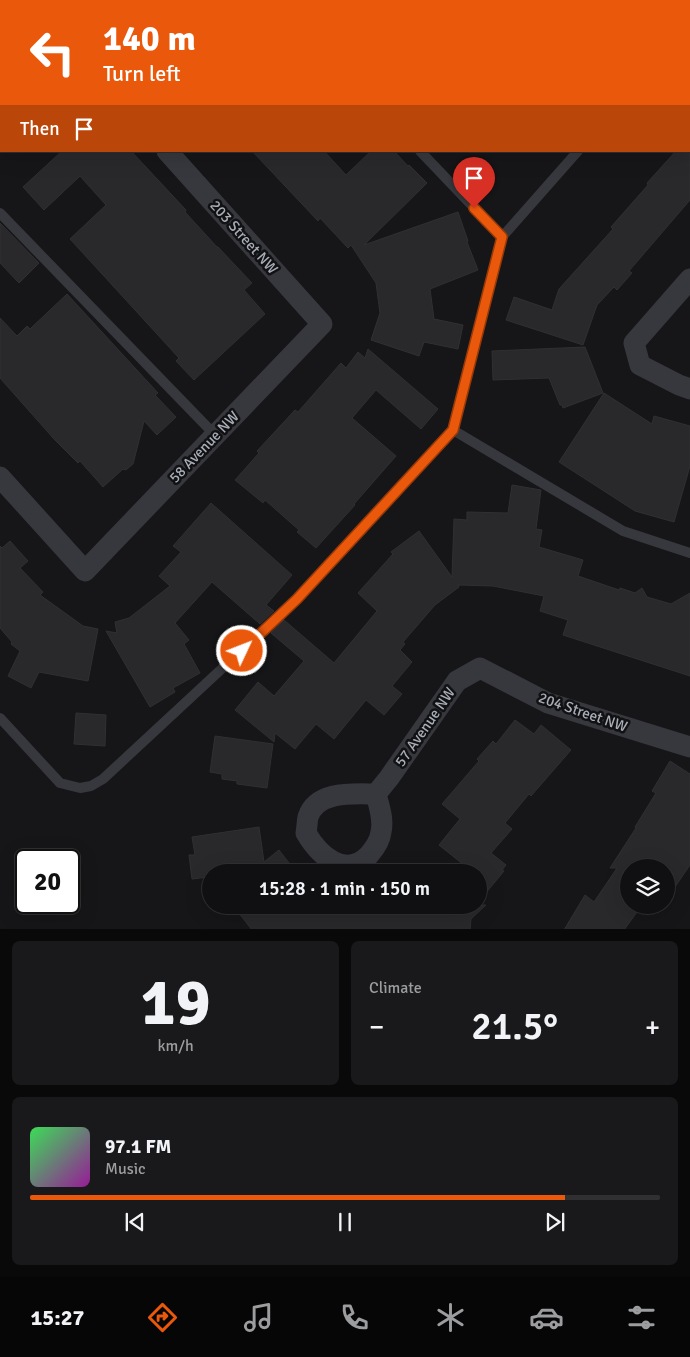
<!DOCTYPE html>
<html lang="en">
<head>
<meta charset="utf-8">
<style>
	:root { --surface:#101012; --page:#19191b; --text:#f1f3f6; --muted:#9c9d9f; --line:#303032; --accent:#ea580c }
	body { margin:0; font-family:Signika,sans-serif; background:var(--page); color:var(--text); height:100vh; display:flex; flex-direction:column; font-size:19px; white-space:nowrap }
	* { box-sizing:border-box; margin:0 }
	p { font-size:16px; color:var(--muted) }
	.icon { flex:none; width:28px; height:28px; fill:none; stroke:currentColor; stroke-width:2; stroke-linecap:round; stroke-linejoin:round }
	.map { position:relative; height:929px; overflow:hidden }
	.details { display:flex; flex-direction:column; gap:12px; padding:12px; background:#09090a; flex:1 }
	.details>* { flex:none }
	.top-card { position:absolute; left:0px; top:0px; width:690px; height:152px; box-shadow:0 5px 20px #0002,0 0 0 1px var(--line); background:#ea580c; color:#fff; overflow:hidden }
	.buttons { position:absolute; left:620px; top:859px; display:grid; gap:10px }
	.buttons a { display:grid; place-items:center; width:55px; height:55px; border-radius:50%; background:var(--surface); box-shadow:0 5px 20px #0002,0 0 0 1px var(--line); font-size:25px }
	.speed { position:absolute; left:15px; top:849px; display:flex; gap:10px; font-size:25px; font-weight:700; text-align:center }
	.speed>* { display:grid; place-content:center; width:65px; height:65px; border-radius:50%; background:var(--surface); box-shadow:0 5px 20px #0002,0 0 0 1px var(--line); line-height:1 }
	.speed .limit { border:2px solid #111; border-radius:8px; background:#fff; color:#111 }
	.pin { position:absolute; display:grid; place-items:center; width:42px; height:42px; color:#fff; margin:-51px -21px; border-radius:50% 50% 50% 0; rotate:-45deg; box-shadow:0 0 5px #0007 }
	.pin .icon { rotate:45deg }
	.me { position:absolute; width:55px; margin:-28px; rotate:47deg; stroke-linejoin:round; filter:drop-shadow(0 0 4px #0008) }
	.turn { display:flex; align-items:center; gap:18px; height:105px; padding:0 20px; font-size:22px }
	.turn .icon { width:65px; height:65px; stroke-width:2.5 }
	.turn b { display:block; font-size:35px; line-height:42px }
	.then { display:flex; align-items:center; height:48px; padding:0 20px; background:#0003; gap:10px; font-size:19px }
	.big { font-size:38px; font-weight:600; line-height:1.1 }
	.details .widget { flex:1; display:flex; flex-direction:column; justify-content:center; gap:8px; min-width:0; padding:0 18px; border-radius:8px; background:var(--page) }
	.details .dial { align-items:center; gap:0 }
	.dial b { font-size:65px; line-height:1 }
	.song { display:flex; align-items:center; gap:15px }
	.cover { width:60px; height:60px; border-radius:8px; background:linear-gradient(135deg,hsl(130 70% 55%),hsl(300 70% 35%)) }
	.played { height:5px; border-radius:2px; background:linear-gradient(90deg,var(--accent) 85%,var(--line) 85%) }
	.keys { display:flex; justify-content:space-around; direction:ltr }
	.heat { display:flex; justify-content:space-between; align-items:center; font-size:28px; direction:ltr }
	.details .tiles { flex:1; display:grid; gap:12px; grid-template-columns:1fr 1fr }
	.widget:last-child { grid-column:span 2 }
	.trip { position:absolute; left:202px; top:864px; width:285px; height:50px; border-radius:25px; background:var(--surface); box-shadow:0 5px 20px #0002,0 0 0 1px var(--line); font-weight:600; line-height:50px; text-align:center }
	.dock { display:flex; height:80px; justify-content:space-around; align-items:center; background:#060607; color:var(--muted) }
	.dock .icon { width:35px; height:35px }
	.dock .active { color:var(--accent) }
	.dock b { font-size:22px; color:var(--text) }
	.map>svg:first-child { display:block }
	.building { fill:#29292c; stroke:#303034 }
	.lines { fill:none; stroke-linecap:round; stroke-linejoin:round }
	.service { stroke:#37383d; stroke-width:10 }
	.minor { stroke:#37383d; stroke-width:21 }
	.route-casing { stroke:#983908; stroke-width:12 }
	.route { stroke:#ea580c; stroke-width:9 }
	.labels { text-anchor:middle; dominant-baseline:central; stroke-width:5; stroke-linejoin:round; paint-order:stroke }
	.street-label { font-size:15px; fill:#a8adb8; stroke:#111113 }
</style>
</head>
<body>
<div class="map">
<svg width="690" height="930" viewBox="0 0 690 930">
	<rect width="100%" height="100%" fill="#161618"/>
	<!-- building -->
	<path class="building" d="M62,151h69l55,59 -1,2 32,35h1l34,36 -8,7 21,24 -71,66 -18,-19 3,-3 -109,-119 36,-34 -26,-29 -36,34 -21,-23z
		M252,151h72l22,24 25,-24h23l14,15 1,-1 18,18 -63,62 94,-33 10,29 -1,1 11,28 -48,19 4,30 29,6 -5,24 -34,-7 -5,14 -48,-16 9,-27 -4,-30 -25,-38 -3,3 -28,-30 -2,3z
		M676,151h14v49l-61,71 3,2 -15,17 -3,-3 -17,18 -14,40 -77,-25 8,-23 38,13 7,-21 54,-60 -2,-2 37,-42 -1,-2z
		M0,223l39,40 -20,20 -19,-20z
		M67,294l91,99 -3,2 21,22 -19,18 -13,-14 -11,43 -7,6 -3,-1 -20,18 -23,-26 -2,2 -24,-24 -54,-61v-60l17,18 10,-10 3,3z
		M585,347l18,46 -40,15 -1,-3h-2l-11,-27 -56,2 -1,-29z
		M368,349l70,60 -17,20 -45,-39 -24,28 44,38 -42,48 1,1 -39,43 -19,-16 2,-2 -34,-30 -2,3 -28,-23 24,-27 -2,-2 38,-41 3,2 43,-49 5,5 12,-16 7,6z
		M604,393l48,31 2,-8 36,10v40l-16,56 -39,-11 -76,-49z
		M512,485l29,5 -5,39 6,1 -3,17 44,13 -5,16 41,14 1,-2 15,5 7,-5 5,9 24,7 19,-11v83l-127,-41 5,-15 -28,-9 4,-15 -51,-10 -35,-1 1,2 -24,18 -32,37 2,2 -5,6 12,12 -20,24 10,8 -18,21 -18,-15 -32,39 -18,-15 -21,25 -20,-16 -1,9 -39,-32 23,-28 16,14 30,-35 -33,-28 13,-13 50,43 43,-52 -19,-18 35,-39 -2,-2 28,-21 33,46 2,-58 13,1v-8l41,1z
		M211,503l81,72 -26,30 8,6 -14,13 -48,-42 -37,41 14,17 -5,4 16,29 -27,15 2,4 -25,15 -44,-76 11,2 -2,-11 14,-4 41,-32 -11,-10 22,-24 -8,-6z
		M10,541l18,20 -8,7 23,24 -3,3 43,31 15,3 -10,52 -49,-9 -8,16 -23,-12 12,-25 -9,-7 1,-2 -12,-14v-82l2,2z
		M76,713l30,2 -1,31 -31,-2z
		M515,720l19,14 7,-9 30,25 -40,46 -2,-2 -24,29 7,6 -21,24 15,12 -4,5 2,1 -19,23 -6,-5v-17h-20l5,-7 -25,-20 21,-26 -18,-15 37,-43 -2,-2 16,-18 3,3z
		M215,736l58,8 -6,44 -30,-4v-3l-15,-2v-5l-12,-2z
		M670,761l20,13v91l-24,35v-32h-37v37h13l-18,25h-60l21,-35 9,7 23,-34h-7l26,-40 -1,-1 21,-34 -4,-2z
		M259,827l5,35 15,-12 17,22h-85v9l-3,-4 -16,2 -3,-24h6l-3,-18z
		M230,905h115l33,8 14,-8h94l-15,14 -1,11h-218l-17,-22 -2,1z"/>
	<g class="lines">
		<!-- service -->
		<path class="service" d="M274,0l1,1
			M689,26l1,-1
			M420,151l82,86
			M0,213l215,222
			M453,430l170,101 67,22
			M0,718l60,65 20,5 11,-2 12,-7 194,-180 156,-169 49,-193 76,-86"/>
		<!-- minor -->
		<path class="minor" d="M31,0l1,1
			M690,279l-56,64 6,22 39,20 11,4
			M0,477l85,94 237,-247 -155,-173
			M376,794c3,12 8,25 5,38 -1,9 -6,16 -12,23 -24,25 -50,0 -63,-22 1,-5 1,-11 2,-16 9,-27 46,-23 68,-23l13,-16 68,-97 23,-13 68,35 142,44"/>
	</g>
	<g class="lines">
		<defs>
			<path id="route" d="M242,651l55,-52 156,-169 49,-193 -28,-29"/>
		</defs>
		<!-- route casing -->
		<use href="#route" class="route-casing"/>
		<!-- route -->
		<use href="#route" class="route"/>
	</g>
	<g class="labels">
		<!-- street labels -->
		<g class="street-label">
			<text transform="translate(244 237) rotate(48)">203 Street NW</text>
			<text transform="translate(204 447) rotate(-46)">58 Avenue NW</text>
			<text transform="translate(583 712) rotate(19)">204 Street NW</text>
			<text transform="translate(425 727) rotate(-55)">57 Avenue NW</text>
		</g>
	</g>
</svg>
<div class="buttons">
<a><svg class="icon" aria-label="layers" viewBox="0 0 24 24"><path d="M12 4l9 5-9 5-9-5zM3 14l9 5 9-5"/></svg></a>
</div>
<div class="speed"><div class="limit">20</div></div>
<div class="pin" style="left:474px;top:208px;background:#d93025"><svg class="icon" aria-label="arrive" viewBox="0 0 24 24"><path d="M6 21V4h12l-3 4 3 4H6"/></svg></div>
<svg class="me" style="left:242px;top:651px" viewBox="-20 -20 40 40"><circle r="17" fill="#ea580c" stroke="#fff" stroke-width="3"/><path d="M0-11L8 9 0 5-8 9z" fill="#fff"/></svg>
<div class="trip">15:28 · 1 min · 150 m</div>
<div class="top-card">
<div class="turn"><svg class="icon" aria-label="left" viewBox="0 0 24 24"><path d="M17 20v-9H6M10 6l-5 5 5 5"/></svg><div><b>140 m</b>Turn left</div></div>
<div class="then">Then<svg class="icon" aria-label="arrive" viewBox="0 0 24 24"><path d="M6 21V4h12l-3 4 3 4H6"/></svg></div>
</div>
</div>
<section class="details">
<div class="tiles">
<div class="widget dial"><b>19</b><p>km/h</p></div>
<div class="widget"><p>Climate</p>
<div class="heat"><a>−</a><b class="big">21.5°</b><a>+</a></div>
</div>
<div class="widget">
<div class="song"><i class="cover"></i><div><b>97.1 FM</b><p>Music</p></div></div>
<div class="played"></div>
<div class="keys"><svg class="icon" aria-label="previous" viewBox="0 0 24 24"><path d="M18 5L8 12l10 7zM5 5v14"/></svg><svg class="icon" aria-label="pause" viewBox="0 0 24 24"><path d="M8 5v14M16 5v14"/></svg><svg class="icon" aria-label="next" viewBox="0 0 24 24"><path d="M6 5l10 7-10 7zM19 5v14"/></svg></div>
</div>
</div>
</section>
<nav class="dock">
<b>15:27</b>
<svg class="icon active" aria-label="directions" viewBox="0 0 24 24"><path d="M12 3l9 9-9 9-9-9zM9 14v-3h6M13 9l2 2-2 2"/></svg>
<svg class="icon" aria-label="music" viewBox="0 0 24 24"><path d="M9 18V5l10-2v13"/><circle cx="6" cy="18" r="3"/><circle cx="16" cy="16" r="3"/></svg>
<svg class="icon" aria-label="phone" viewBox="0 0 24 24"><path d="M5 4h4l2 5-3 2q2 4 5 5l2-3 5 2v4C11 20 4 13 5 4z"/></svg>
<svg class="icon" aria-label="climate" viewBox="0 0 24 24"><path d="M12 3v18M4 7l16 10M4 17L20 7"/></svg>
<svg class="icon" aria-label="car" viewBox="0 0 24 24"><path d="M5 17H2v-5l4-1 3-4h7l3 4 3 1v5h-3M9 17h6M6 11h13"/><circle cx="7" cy="17" r="2"/><circle cx="17" cy="17" r="2"/></svg>
<svg class="icon" aria-label="filters" viewBox="0 0 24 24"><path d="M4 7h16M4 17h16"/><circle cx="9" cy="7" r="2"/><circle cx="15" cy="17" r="2"/></svg>
</nav>
</body>
</html>
